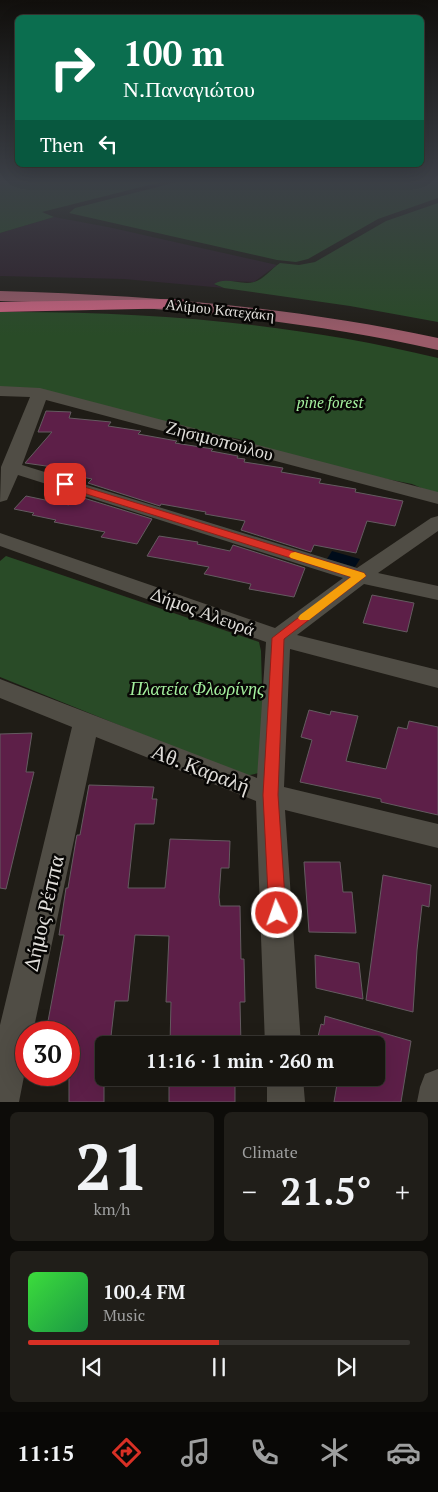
<!DOCTYPE html>
<html lang="en">
<head>
<meta charset="utf-8">
<style>
	:root { --surface:#171510; --page:#201e19; --text:#f1f3f6; --muted:#9e9f9f; --line:#363430; --accent:#d93025 }
	body { margin:0; font-family:"PT Serif",serif; background:var(--page); color:var(--text); height:100vh; display:flex; flex-direction:column; font-size:19px; white-space:nowrap }
	* { box-sizing:border-box; margin:0 }
	p { font-size:16px; color:var(--muted) }
	.icon { flex:none; width:28px; height:28px; fill:none; stroke:currentColor; stroke-width:2; stroke-linecap:round; stroke-linejoin:round }
	.map { position:relative; height:1102px; overflow:hidden }
	.panel { display:flex; flex-direction:column; gap:10px; padding:10px; background:#0d0c09; flex:1 }
	.panel>* { flex:none }
	.top-card { position:absolute; left:15px; top:15px; width:409px; height:152px; border-radius:8px; box-shadow:0 5px 20px #0002,0 0 0 1px var(--line); background:#0b6e4f; color:#fff; overflow:hidden }
	.speed { position:absolute; left:15px; top:1021px; display:flex; gap:10px; font-size:25px; font-weight:700; text-align:center }
	.speed>* { display:grid; place-content:center; width:65px; height:65px; border-radius:50%; background:var(--surface); box-shadow:0 5px 20px #0002,0 0 0 1px var(--line); line-height:1 }
	.speed .limit { border:8px solid #d22; background:#fff; color:#111 }
	.pin { position:absolute; display:grid; place-items:center; width:42px; height:42px; color:#fff; margin:-21px; border-radius:10px; box-shadow:0 2px 8px #0006 }
	.me { position:absolute; width:55px; margin:-28px; rotate:357deg; stroke-linejoin:round; filter:drop-shadow(0 0 4px #0008) }
	.turn { display:flex; align-items:center; gap:18px; height:105px; padding:0 25px; font-size:22px }
	.turn .icon { width:65px; height:65px; stroke-width:2.5 }
	.turn b { display:block; font-size:35px; line-height:42px }
	.then { display:flex; align-items:center; height:48px; padding:0 25px; background:#0003; gap:10px; font-size:19px }
	.big { font-size:38px; font-weight:600; line-height:1.1 }
	.panel .tile { flex:1; display:flex; flex-direction:column; justify-content:center; gap:8px; min-width:0; padding:0 18px; border-radius:8px; background:var(--page) }
	.panel .dial { align-items:center; gap:0 }
	.dial b { font-size:65px; line-height:1 }
	.song { display:flex; align-items:center; gap:15px }
	.cover { width:60px; height:60px; border-radius:8px; background:linear-gradient(135deg,hsl(120 70% 55%),hsl(140 70% 35%)) }
	.played { height:5px; border-radius:2px; background:linear-gradient(90deg,var(--accent) 50%,var(--line) 50%) }
	.keys { display:flex; justify-content:space-around; direction:ltr }
	.heat { display:flex; justify-content:space-between; align-items:center; font-size:28px; direction:ltr }
	.panel .tiles { flex:1; display:grid; gap:10px; grid-template-columns:1fr 1fr }
	.tile:last-child { grid-column:span 2 }
	.trip { position:absolute; left:95px; top:1036px; width:290px; height:50px; border-radius:8px; background:var(--surface); box-shadow:0 5px 20px #0002,0 0 0 1px var(--line); font-weight:600; line-height:50px; text-align:center }
	.tabs { display:flex; height:80px; justify-content:space-around; align-items:center; background:#090806; color:var(--muted) }
	.tabs .icon { width:35px; height:35px }
	.tabs .current { color:var(--accent) }
	.tabs b { font-size:22px; color:var(--text) }
	.map>svg:first-child { display:block }
	.industrial { fill:#2d1e29 }
	.green { fill:#294b27 }
	.water { fill:#000c1a }
	.building { fill:#5d1f48; stroke:#645b60 }
	.lines { fill:none; stroke-linecap:round; stroke-linejoin:round }
	.minor { fill:#504d45; fill-rule:evenodd }
	.major { fill:#9a5b69; fill-rule:evenodd }
	.highway { fill:#cc6481; fill-rule:evenodd }
	.route { fill:#d93025; stroke:#8d1f18 }
	.slow { fill:#f59e0b }
	.labels { text-anchor:middle; dominant-baseline:central; stroke-width:5; stroke-linejoin:round; paint-order:stroke }
	.far-street-label { font-size:15px; fill:#e0deda; stroke:#080705 }
	.far-park-label { font-size:15px; font-style:italic; fill:#a4f09e; stroke:#080705 }
	.street-label { font-size:18px; fill:#e0deda; stroke:#080705 }
	.park-label { font-size:18px; font-style:italic; fill:#a4f09e; stroke:#080705 }
	.near-street-label { font-size:21px; fill:#e0deda; stroke:#080705 }
</style>
</head>
<body>
<div class="map">
<svg width="438" height="1102" viewBox="0 0 438 1102">
	<rect width="100%" height="100%" fill="#1f1c16"/>
	<!-- industrial -->
	<path class="industrial" d="M54,217l54,10 169,38 -23,17 -25,-1 -14,4 9,3 -100,-9 -124,-3v-43z"/>
	<!-- green -->
	<path class="green" d="M0,182h161l-119,30 12,5 -54,16z
		M177,182h261v16l-60,21 -70,40 -12,3 -19,-2 -208,-47 6,-5z
		M438,203v119l-88,-16 -126,-18 -10,-4c12,-8 27,2 40,-2 9,-2 18,-14 26,-19l19,2 16,-3 71,-41z
		M0,312c147,-1 294,11 438,46v137l-26,-11 -102,-20 -71,-25 -101,-20 -76,-20 -62,-7z
		M6,556l253,86 2,9 3,110 -5,12 -14,3 -245,-99v-116z"/>
	<!-- water -->
	<path class="water" d="M332,551l28,8 -5,8 -28,-8z"/>
	<!-- building -->
	<path class="building" d="M46,411l25,1 -2,6 42,4 -3,4 33,5 -3,3 39,7 -2,2 38,6 -2,2 27,5 -1,2 8,1 -1,3 39,6 -2,4 40,7 -2,4 37,6 -1,3 48,9 -8,25 -28,-5 -11,32 -42,-8 -3,7 -70,-22 4,-9 -40,-7 1,-2 -45,-8 -1,2 -72,-23 4,-4 -36,-7 4,-4 -35,-5 27,-31h-14z
		M26,496l43,9 8,-9 75,23 -15,25 -36,-7 4,-5 -51,-10 2,-2 -24,-5 2,-2 -20,-4z
		M159,536l39,6 -1,2 33,7 3,-6 72,23 -11,29 -45,-8 2,-5 -47,-10 5,-7 -62,-11z
		M372,595l42,8 -7,29 -44,-9z
		M309,710l21,5 1,-4 27,5 -12,45 40,8 12,-42 9,2 2,-8 29,6v88l-57,-13v-3l-81,-17 12,-42 -11,-3z
		M32,733l-6,39h8l-28,117 -6,-1v-154z
		M89,785l65,2 -2,12h5l-3,25h-19l-7,64h37l5,-49 60,2 -1,27h-8l-2,29 1,9h20l1,53h3l1,43h-5l1,43h-71l1,-43h-5l3,-66 -34,-1 -7,66h-13l-5,44h-6v57h-35v-70h-23l18,-97h-5l7,-47h2l8,-48 1,-5h3z
		M304,862h36l3,30h9l4,41 -47,-1z
		M383,875l48,10 -2,22 -7,-2 -5,45 -4,62 -47,-12z
		M315,955l44,8 4,36 -47,-11z
		M325,1016l86,25 -10,61h-67l4,-24h38v-33h-60l5,-21 3,1z
		M169,1078h66v24h-66z"/>
	<g class="lines">
		<!-- minor -->
		<path class="minor" d="M0,386l40,2 398,104v12l-392,-104 -24,65 335,103 74,-50 7,-2v15l-60,42 60,13v14l-74,-16 -67,51 141,35v18l-148,-39 -6,138 154,37v24l-153,-38 16,235h-36l-9,-244 -160,-64 -63,295h-7v34l-7,36h-19v-77l72,-298 -72,-29v-19l257,99 9,-136 -266,-96v-13l275,95 68,-50 -325,-103 -11,25 -7,2 1,-35 29,-70 -30,-1z
			M438,1069v33h-21l3,-15 5,-13z
			M267,1078h36l2,24h-38z"/>
		<!-- major -->
		<path class="major" d="M0,291c148,4 293,16 438,47v12c-145,-32 -290,-45 -438,-49z"/>
		<!-- highway -->
		<path class="highway" d="M179,299l6,1 3,4 -3,4 -185,4v-10z"/>
	</g>
	<!-- sky -->
	<linearGradient id="sky" x2="0" y2="1"><stop stop-color="#110f0c"/><stop offset="0.54" stop-color="#3c4047"/><stop offset="1" stop-color="#3c4047" stop-opacity="0"/></linearGradient>
	<rect width="438" height="336" fill="url(#sky)"/>
	<!-- route -->
	<path class="route" d="M65,481l299,92 2,3 -82,63 -6,156 8,118 -3,5 -6,3 -6,-3 -2,-5 -6,-118 9,-157 79,-61 -290,-91 -1,-2z"/>
	<!-- slow -->
	<path class="slow" d="M295,552l69,21 2,3 -57,44h-9l-2,-2 2,-3 51,-38 -60,-19 -2,-2 2,-3z"/>
	<g class="labels">
		<!-- far-street labels -->
		<g class="far-street-label">
			<text transform="translate(220 309) rotate(6)">Αλίμου Κατεχάκη</text>
		</g>
		<!-- far-park labels -->
		<g class="far-park-label">
			<text x="330" y="402">pine forest</text>
		</g>
		<!-- street labels -->
		<g class="street-label">
			<text transform="translate(220 440) rotate(15)">Ζησιμοπούλου</text>
			<text transform="translate(203 611) rotate(20)">Δήμος Αλευρά</text>
		</g>
		<!-- park labels -->
		<g class="park-label">
			<text x="197" y="688">Πλατεία Φλωρίνης</text>
		</g>
		<!-- near-street labels -->
		<g class="near-street-label">
			<text transform="translate(201 768) rotate(21)">Αθ. Καραλή</text>
			<text transform="translate(43 913) rotate(-77)">Δήμος Ρέππα</text>
		</g>
	</g>
</svg>
<div class="speed"><div class="limit">30</div></div>
<div class="pin" style="left:65px;top:484px;background:#d93025"><svg class="icon" aria-label="arrive" viewBox="0 0 24 24"><path d="M6 21V4h12l-3 4 3 4H6"/></svg></div>
<svg class="me" style="left:277px;top:913px" viewBox="-20 -20 40 40"><circle r="17" fill="#d93025" stroke="#fff" stroke-width="3"/><path d="M0-11L8 9 0 5-8 9z" fill="#fff"/></svg>
<div class="trip">11:16 · 1 min · 260 m</div>
<div class="top-card">
<div class="turn"><svg class="icon" aria-label="right" viewBox="0 0 24 24"><path d="M7 20v-9h11M14 6l5 5-5 5"/></svg><div><b>100 m</b>Ν.Παναγιώτου</div></div>
<div class="then">Then<svg class="icon" aria-label="left" viewBox="0 0 24 24"><path d="M17 20v-9H6M10 6l-5 5 5 5"/></svg></div>
</div>
</div>
<section class="panel">
<div class="tiles">
<div class="tile dial"><b>21</b><p>km/h</p></div>
<div class="tile"><p>Climate</p>
<div class="heat"><a>−</a><b class="big">21.5°</b><a>+</a></div>
</div>
<div class="tile">
<div class="song"><i class="cover"></i><div><b>100.4 FM</b><p>Music</p></div></div>
<div class="played"></div>
<div class="keys"><svg class="icon" aria-label="previous" viewBox="0 0 24 24"><path d="M18 5L8 12l10 7zM5 5v14"/></svg><svg class="icon" aria-label="pause" viewBox="0 0 24 24"><path d="M8 5v14M16 5v14"/></svg><svg class="icon" aria-label="next" viewBox="0 0 24 24"><path d="M6 5l10 7-10 7zM19 5v14"/></svg></div>
</div>
</div>
</section>
<nav class="tabs">
<b>11:15</b>
<svg class="icon current" aria-label="directions" viewBox="0 0 24 24"><path d="M12 3l9 9-9 9-9-9zM9 14v-3h6M13 9l2 2-2 2"/></svg>
<svg class="icon" aria-label="music" viewBox="0 0 24 24"><path d="M9 18V5l10-2v13"/><circle cx="6" cy="18" r="3"/><circle cx="16" cy="16" r="3"/></svg>
<svg class="icon" aria-label="phone" viewBox="0 0 24 24"><path d="M5 4h4l2 5-3 2q2 4 5 5l2-3 5 2v4C11 20 4 13 5 4z"/></svg>
<svg class="icon" aria-label="climate" viewBox="0 0 24 24"><path d="M12 3v18M4 7l16 10M4 17L20 7"/></svg>
<svg class="icon" aria-label="car" viewBox="0 0 24 24"><path d="M5 17H2v-5l4-1 3-4h7l3 4 3 1v5h-3M9 17h6M6 11h13"/><circle cx="7" cy="17" r="2"/><circle cx="17" cy="17" r="2"/></svg>
</nav>
</body>
</html>
